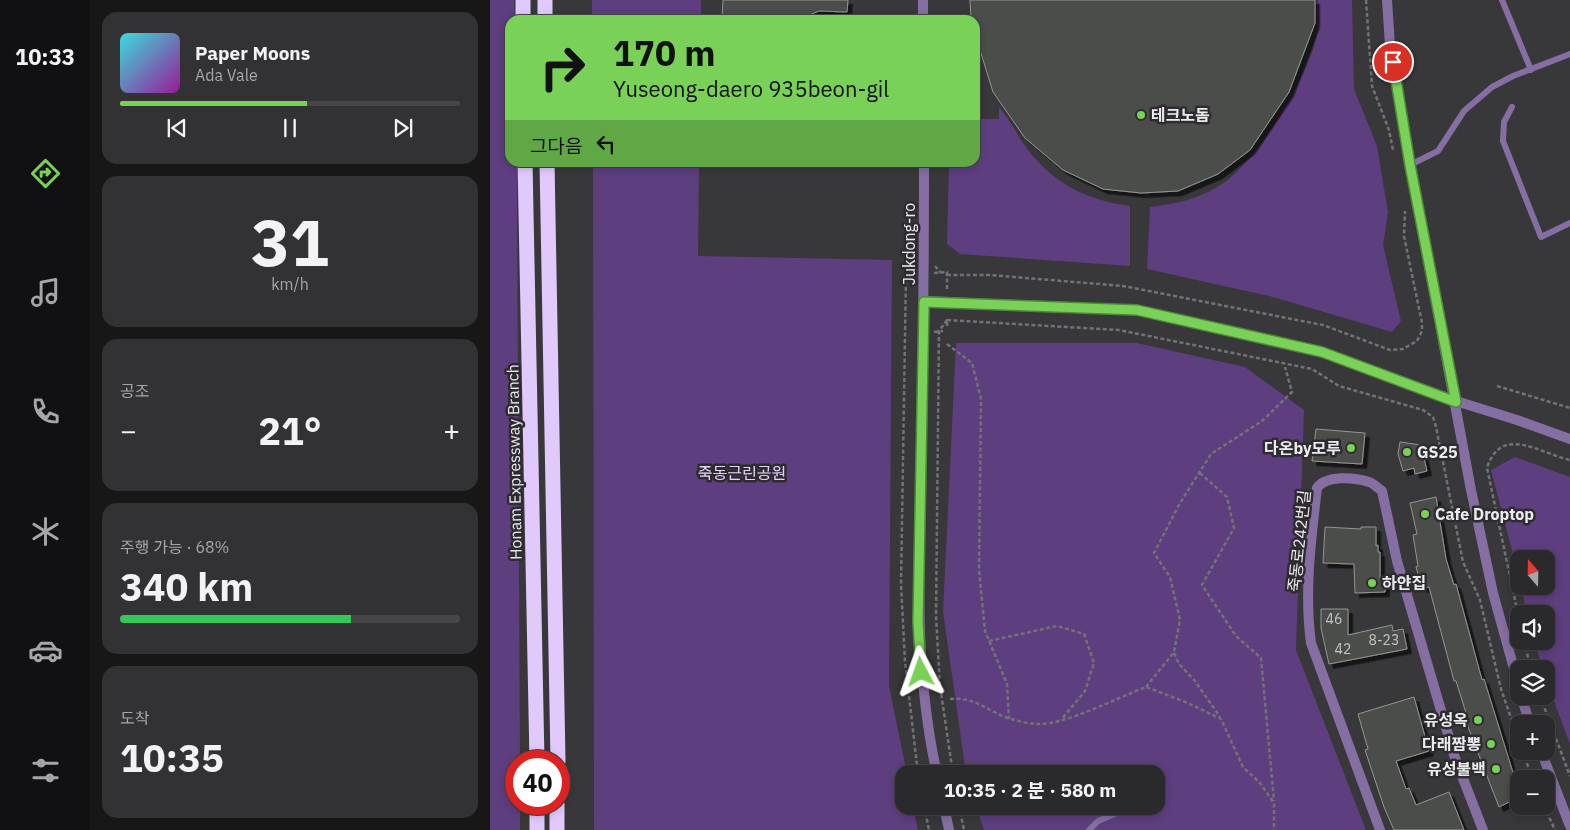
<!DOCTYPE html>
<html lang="ko">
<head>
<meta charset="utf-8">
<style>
	:root { --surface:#2a292c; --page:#323134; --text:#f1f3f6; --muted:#a5a6a9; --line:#464548; --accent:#79d158 }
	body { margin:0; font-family:"IBM Plex Sans","Noto Sans KR",sans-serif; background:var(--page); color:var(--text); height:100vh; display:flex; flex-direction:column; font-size:19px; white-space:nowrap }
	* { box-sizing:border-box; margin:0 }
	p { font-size:16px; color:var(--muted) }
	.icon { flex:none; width:28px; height:28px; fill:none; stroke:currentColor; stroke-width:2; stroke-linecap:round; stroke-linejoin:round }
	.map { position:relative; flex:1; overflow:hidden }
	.side { display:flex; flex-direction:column; gap:12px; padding:12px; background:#171718; width:400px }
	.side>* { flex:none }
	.banner { position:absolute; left:15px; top:15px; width:475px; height:152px; border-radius:15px; box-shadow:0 2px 8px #0003,0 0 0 1px var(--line); background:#79d158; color:#111; overflow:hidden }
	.needle { width:32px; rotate:340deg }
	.buttons { position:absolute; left:1020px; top:550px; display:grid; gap:10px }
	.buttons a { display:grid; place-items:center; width:45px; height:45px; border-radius:10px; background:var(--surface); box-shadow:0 2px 8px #0003,0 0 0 1px var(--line); font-size:25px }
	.speed { position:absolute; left:15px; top:750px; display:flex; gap:10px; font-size:25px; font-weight:700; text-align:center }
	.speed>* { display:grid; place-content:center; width:65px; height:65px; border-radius:50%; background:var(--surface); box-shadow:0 2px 8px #0003,0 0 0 1px var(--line); line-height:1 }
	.speed .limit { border:8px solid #d22; background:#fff; color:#111 }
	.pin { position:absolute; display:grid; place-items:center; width:42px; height:42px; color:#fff; margin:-21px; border:2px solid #fff; border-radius:50%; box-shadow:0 1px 5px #0007 }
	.me { position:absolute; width:55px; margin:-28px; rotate:356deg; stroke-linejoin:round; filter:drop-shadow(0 0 4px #0008) }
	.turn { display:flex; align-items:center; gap:18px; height:105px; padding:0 25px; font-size:22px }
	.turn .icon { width:65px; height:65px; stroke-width:2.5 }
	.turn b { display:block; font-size:35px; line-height:42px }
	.then { display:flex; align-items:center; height:48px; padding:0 25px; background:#0003; gap:10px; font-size:19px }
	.big { font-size:38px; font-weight:700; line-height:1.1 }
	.side .widget { flex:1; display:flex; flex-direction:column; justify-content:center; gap:8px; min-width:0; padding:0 18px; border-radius:15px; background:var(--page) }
	.side .dial { align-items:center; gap:0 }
	.dial b { font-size:65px; line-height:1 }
	.song { display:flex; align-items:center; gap:15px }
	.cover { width:60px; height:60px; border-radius:8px; background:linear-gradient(135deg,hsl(180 70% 55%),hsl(300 70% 35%)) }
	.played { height:5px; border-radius:2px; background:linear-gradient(90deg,var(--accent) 55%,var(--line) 55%) }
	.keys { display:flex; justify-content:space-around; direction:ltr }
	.heat { display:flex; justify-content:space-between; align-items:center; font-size:28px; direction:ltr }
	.charge { height:8px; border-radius:4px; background:linear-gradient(90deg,#34c759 68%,var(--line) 0) }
	.trip { position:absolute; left:405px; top:765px; width:270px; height:50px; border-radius:15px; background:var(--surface); box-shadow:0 2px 8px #0003,0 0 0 1px var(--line); font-weight:700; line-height:50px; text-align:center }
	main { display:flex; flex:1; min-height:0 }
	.tabs { display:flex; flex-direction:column; width:90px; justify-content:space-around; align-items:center; background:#111012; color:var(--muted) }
	.tabs .icon { width:35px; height:35px }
	.tabs .selected { color:var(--accent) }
	.tabs b { font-size:22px; color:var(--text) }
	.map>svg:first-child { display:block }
	.green { fill:#5d3e7e }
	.building { fill:#4b4e4b; stroke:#929591; filter:url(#shadow) }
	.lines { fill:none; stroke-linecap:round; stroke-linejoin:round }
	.path { stroke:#737275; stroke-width:2.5; stroke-dasharray:4 2.5; stroke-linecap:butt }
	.service { stroke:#856ea1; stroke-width:6 }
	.minor { stroke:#856ea1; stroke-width:10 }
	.tertiary { stroke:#856ea1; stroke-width:10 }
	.motorway { stroke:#e0cafc; stroke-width:15 }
	.route-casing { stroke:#4f8839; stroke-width:12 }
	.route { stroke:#79d158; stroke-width:9 }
	.poi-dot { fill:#79d158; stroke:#2e2c30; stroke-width:2 }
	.labels { text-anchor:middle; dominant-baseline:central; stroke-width:5; stroke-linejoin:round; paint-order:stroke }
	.number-label { font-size:14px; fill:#c4c4c5 }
	.poi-label { font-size:16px; font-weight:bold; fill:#ecebee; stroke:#2e2c30; text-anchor:start }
	.street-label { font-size:16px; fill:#ecebee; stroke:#2e2c30 }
	.park-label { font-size:16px; fill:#e6d4fe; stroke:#2e2c30 }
</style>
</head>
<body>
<main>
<nav class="tabs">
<b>10:33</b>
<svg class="icon selected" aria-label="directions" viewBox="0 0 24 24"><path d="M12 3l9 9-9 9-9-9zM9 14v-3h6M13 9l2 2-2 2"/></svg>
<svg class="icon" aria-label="music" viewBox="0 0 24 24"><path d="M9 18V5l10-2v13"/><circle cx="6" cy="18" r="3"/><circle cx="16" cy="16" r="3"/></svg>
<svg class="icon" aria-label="phone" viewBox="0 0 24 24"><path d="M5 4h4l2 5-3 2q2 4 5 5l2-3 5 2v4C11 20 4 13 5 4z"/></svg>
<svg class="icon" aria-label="climate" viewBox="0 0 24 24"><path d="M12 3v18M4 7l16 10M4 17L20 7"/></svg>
<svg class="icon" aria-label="car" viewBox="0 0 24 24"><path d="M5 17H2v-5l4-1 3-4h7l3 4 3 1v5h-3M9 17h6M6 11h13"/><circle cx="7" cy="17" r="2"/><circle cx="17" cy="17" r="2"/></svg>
<svg class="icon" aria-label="filters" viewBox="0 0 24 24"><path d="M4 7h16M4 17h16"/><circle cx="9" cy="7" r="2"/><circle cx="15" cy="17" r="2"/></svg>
</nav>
<section class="side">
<div class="widget">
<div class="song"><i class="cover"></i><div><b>Paper Moons</b><p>Ada Vale</p></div></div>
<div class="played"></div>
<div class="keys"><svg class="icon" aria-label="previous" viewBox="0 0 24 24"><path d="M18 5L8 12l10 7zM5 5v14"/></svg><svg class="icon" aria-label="pause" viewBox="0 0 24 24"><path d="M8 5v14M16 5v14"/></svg><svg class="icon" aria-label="next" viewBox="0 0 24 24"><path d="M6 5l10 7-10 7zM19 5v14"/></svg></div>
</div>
<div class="widget dial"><b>31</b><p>km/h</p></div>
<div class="widget"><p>공조</p>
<div class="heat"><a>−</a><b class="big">21°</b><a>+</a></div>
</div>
<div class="widget"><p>주행 가능 · 68%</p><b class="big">340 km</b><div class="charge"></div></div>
<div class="widget"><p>도착</p><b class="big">10:35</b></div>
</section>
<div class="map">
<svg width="1080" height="830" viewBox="0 0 1080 830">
	<defs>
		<filter id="shadow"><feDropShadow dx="4.5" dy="4.5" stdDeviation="0" flood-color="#0009"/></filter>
	</defs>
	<rect width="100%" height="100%" fill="#38373a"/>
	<!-- green -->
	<path class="green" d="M0,0h24l1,20h-5v142l7,1v33l3,565h-4v43h4v26h-30z
		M102,0h109v20h-109z
		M828,0h34l2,89 23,57 11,66 -5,33 18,76 -9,11 -119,-35 -126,-28 3,-62c27,-3 52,-9 75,-25 34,-25 82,-103 91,-144 3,-12 1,-26 2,-38z
		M509,107c10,11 16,24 24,36 27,39 62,57 107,63v60l-170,-12 -13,-10 2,-81 26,-1v-43h24z
		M103,163h106l-1,93 194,4 -3,426 18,88h-3v32h9l5,24h-324z
		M466,343h181l108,24 59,43 -8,240 70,180h-382l-8,-24h180v-32h-190l-23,-162z
		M1025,457l55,20v267l-24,-64v-11h-3l-9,-28h12v-27h-19l-6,-28h25v-27h-27v18l-28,-107z"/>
	<!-- building -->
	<path class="building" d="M233,0h125l-1,12 -28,-1 -12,5 -2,4h-83z
		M480,0h345v23l-26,69 -39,58 -32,24 -40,17 -37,2 -38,-4 -40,-19 -38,-32 -32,-46 -18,-58v-14h-4z
		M826,429l49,4 -3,31 -50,-3z
		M910,442l21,3 6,26 -12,3 -1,-6 -11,3 -5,-17z
		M946,497l10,62 8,26 2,-1 26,96 2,-1 35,113v5l-20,10 -36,-93 3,-1 -10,-32h-2l-25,-94 -7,1 -6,-21 2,-1 -5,-31 4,-1 -7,-31z
		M835,527l36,2v-2h15v19l2,-1v7h2v26h5v14l-30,1 -1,-29 -31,-1z
		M831,609h27v26l44,-10 1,6 10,-2 4,20 -78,15 -8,-36z
		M924,697l15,54 -33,10 10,28 3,-1 7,17 33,-13 15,38h-70l-10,-23 -19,-57 3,-1 -10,-35z"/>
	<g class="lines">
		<!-- path -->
		<path class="path" d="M876,0l6,86 17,44 4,20
			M445,266l6,7
			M444,273l13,-1v19
			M416,274l-5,311 4,76 13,113
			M457,275h43l133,11 200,39 67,25 13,-1 14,-8 5,-10v-8l-18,-87 1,-25
			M457,320l172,10 193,39 27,17 84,24 10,7 3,10 27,135 17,38 21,89 18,52
			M457,320l-8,11 -3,285 4,70 13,88
			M457,326v-7
			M444,332l9,-1
			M457,344l25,19 9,36 -2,171 6,61 22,53 2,35
			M1007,386l73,22
			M710,473l27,24 7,31 -32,57 34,51 25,22 13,143
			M1029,619l-32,-151c14,-44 52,-15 83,-8
			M499,641l68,-15 27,8 10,29 -9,28 -24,29
			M1034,641l7,28
			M684,653l5,11 16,17 25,36
			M656,687l28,-35 6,-32 -10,-43 -16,-24 26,-50 31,-49 51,-33 30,-29 -7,-25
			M1050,696l30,80
			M460,699c28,-2 37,13 61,20 8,2 18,5 26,5 26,2 82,-27 109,-37l42,16 33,16 22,48 17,16 14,20v27
			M1032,751l11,28
			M434,806l5,24
			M469,806l5,24
			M1054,806l11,24"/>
		<!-- service -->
		<path class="service" d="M1012,0l29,70
			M1022,107l-8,15 -1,19 38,96 29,-14
			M920,165l28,-14 26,-40 28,-24 21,-11 57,-22
			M599,830l9,-9 35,-15"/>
		<!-- minor -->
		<path class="minor" d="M897,0l3,45 17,103 64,342 22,103 26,94
			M435,301l212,9 185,42 134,49 61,19 53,19
			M1031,696l9,28
			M1051,751l29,75
			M890,830l-69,-187c-7,-52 0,-103 6,-155 9,-13 37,-11 52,-6 4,1 9,6 13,9l15,70 58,197 28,72"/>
		<!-- tertiary -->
		<path class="tertiary" d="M433,0v20
			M434,162c0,101 -1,202 -3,303 -2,104 -7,207 16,309
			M454,806l5,24"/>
		<!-- motorway -->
		<path class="motorway" d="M33,20v-20
			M55,20v-20
			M35,162l12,599
			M57,162l11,599
			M47,830v-26
			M67,830v-26"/>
	</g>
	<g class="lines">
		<defs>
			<path id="route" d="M431,672l-3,-50 6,-320 213,8 185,42 134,50 -46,-237 -17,-103"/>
		</defs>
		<!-- route casing -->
		<use href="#route" class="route-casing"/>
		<!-- route -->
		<use href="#route" class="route"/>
	</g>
	<!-- markers -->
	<g class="poi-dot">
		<circle cx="651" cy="115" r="5"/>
		<circle cx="861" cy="448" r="5"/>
		<circle cx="917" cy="452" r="5"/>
		<circle cx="935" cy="514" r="5"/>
		<circle cx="882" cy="583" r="5"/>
		<circle cx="988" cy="720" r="5"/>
		<circle cx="1001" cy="744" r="5"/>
		<circle cx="1006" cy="769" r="5"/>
	</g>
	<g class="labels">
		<!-- number labels -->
		<g class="number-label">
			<text x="844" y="619">46</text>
			<text x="894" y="640">8-23</text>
			<text x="853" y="649">42</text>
		</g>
		<!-- poi labels -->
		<g class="poi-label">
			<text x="661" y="115">테크노돔</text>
			<text x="851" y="448" text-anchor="end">다온by모루</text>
			<text x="927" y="452">GS25</text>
			<text x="945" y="514">Cafe Droptop</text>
			<text x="892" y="583">하얀집</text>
			<text x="978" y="720" text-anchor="end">유성옥</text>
			<text x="991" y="744" text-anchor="end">다래짬뽕</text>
			<text x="996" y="769" text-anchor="end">유성불백</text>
		</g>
		<!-- street labels -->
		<g class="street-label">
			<text transform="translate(419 244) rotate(-90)">Jukdong-ro</text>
			<text transform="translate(24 462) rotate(-91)">Honam Expressway Branch</text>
			<text transform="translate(809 541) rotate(-84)">죽동로242번길</text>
		</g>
		<!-- park labels -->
		<g class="park-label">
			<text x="252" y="473">죽동근린공원</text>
		</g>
	</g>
</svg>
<div class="buttons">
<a><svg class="needle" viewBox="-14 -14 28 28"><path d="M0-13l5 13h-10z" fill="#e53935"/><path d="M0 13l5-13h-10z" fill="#a5a6a9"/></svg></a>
<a><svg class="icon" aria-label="sound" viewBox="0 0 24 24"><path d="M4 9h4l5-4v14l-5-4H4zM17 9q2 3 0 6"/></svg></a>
<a><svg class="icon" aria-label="layers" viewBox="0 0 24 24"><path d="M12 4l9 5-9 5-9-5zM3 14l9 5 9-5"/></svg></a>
<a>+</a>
<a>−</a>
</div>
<div class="speed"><div class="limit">40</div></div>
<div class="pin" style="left:903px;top:62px;background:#d93025"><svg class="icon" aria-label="arrive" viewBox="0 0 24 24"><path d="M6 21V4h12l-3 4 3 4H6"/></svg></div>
<svg class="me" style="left:431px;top:672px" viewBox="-20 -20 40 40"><path d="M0-17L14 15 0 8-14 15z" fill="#79d158" stroke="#fff" stroke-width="4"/></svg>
<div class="trip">10:35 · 2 분 · 580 m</div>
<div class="banner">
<div class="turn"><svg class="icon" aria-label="right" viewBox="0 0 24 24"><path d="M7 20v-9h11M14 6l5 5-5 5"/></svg><div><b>170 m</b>Yuseong-daero 935beon-gil</div></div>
<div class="then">그다음<svg class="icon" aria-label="left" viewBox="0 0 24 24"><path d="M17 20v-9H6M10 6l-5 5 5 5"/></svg></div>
</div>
</div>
</main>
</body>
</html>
